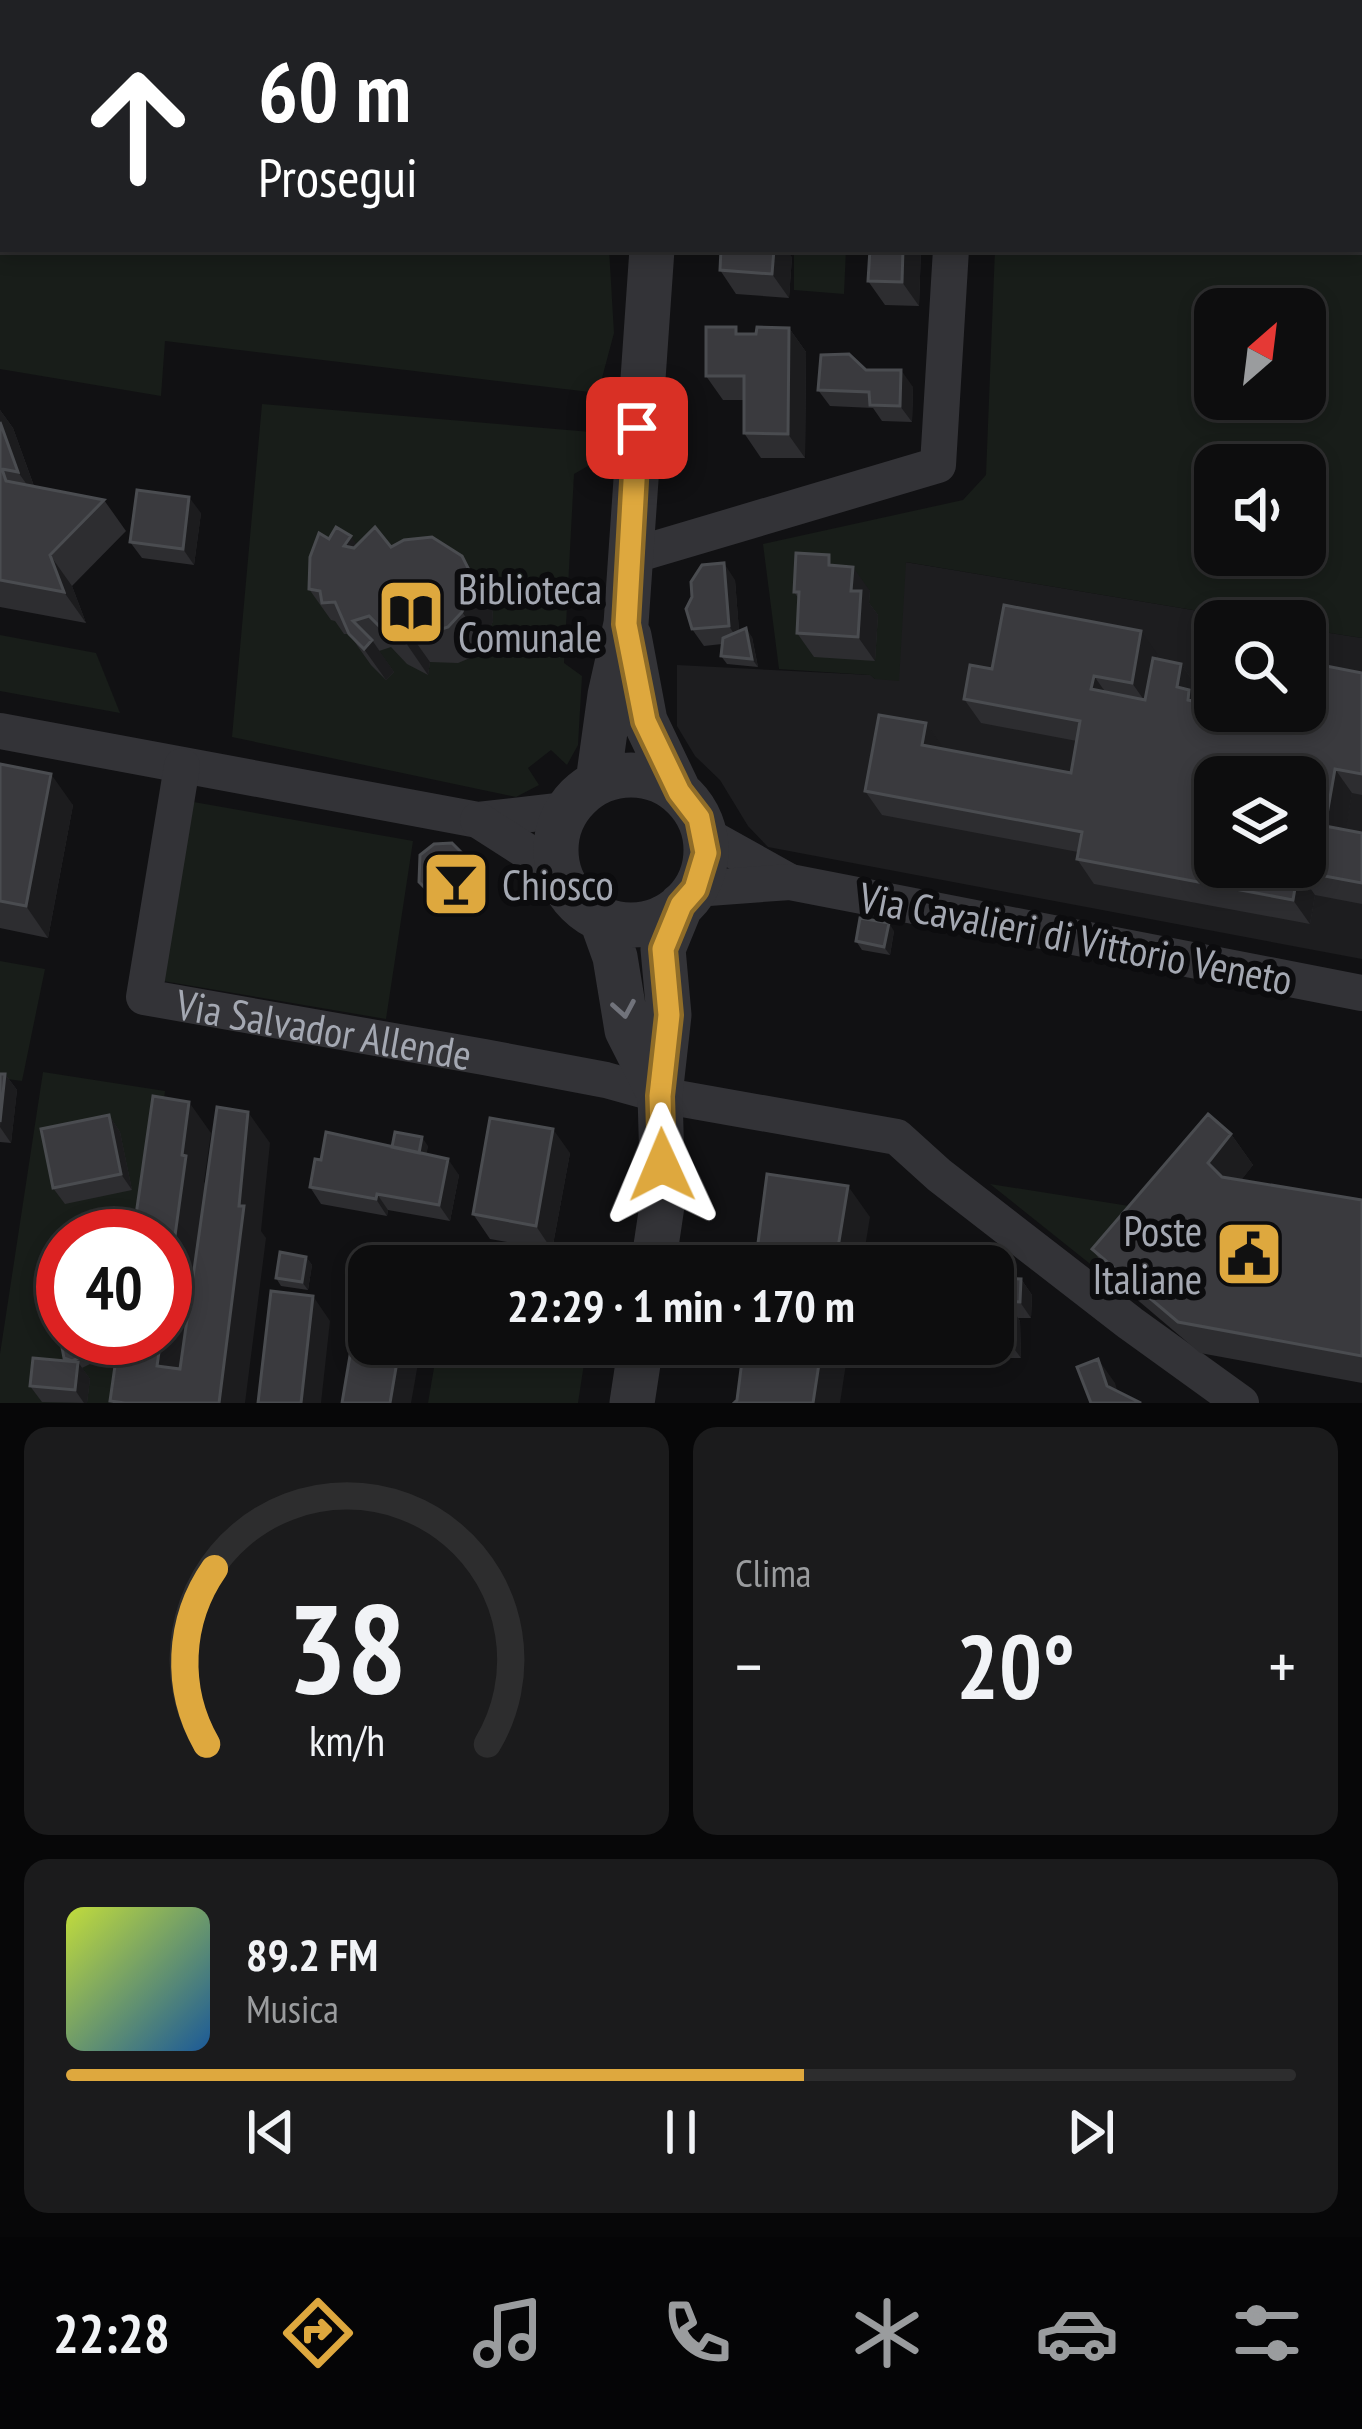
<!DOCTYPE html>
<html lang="it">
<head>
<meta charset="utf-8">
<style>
	:root { --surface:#0d0d0e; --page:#1b1b1c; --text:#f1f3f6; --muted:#9a9c9e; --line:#2d2d2e; --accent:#dea83e }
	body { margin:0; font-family:"PT Sans Narrow",sans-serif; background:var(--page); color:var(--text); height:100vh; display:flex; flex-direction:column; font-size:45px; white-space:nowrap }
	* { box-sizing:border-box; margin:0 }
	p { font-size:39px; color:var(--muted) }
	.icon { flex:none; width:66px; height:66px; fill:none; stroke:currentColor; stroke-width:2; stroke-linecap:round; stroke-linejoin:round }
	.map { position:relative; height:1403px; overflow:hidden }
	.details { display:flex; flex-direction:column; gap:24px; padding:24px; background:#070708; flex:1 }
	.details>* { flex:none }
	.guide { position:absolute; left:0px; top:0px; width:1362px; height:252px; box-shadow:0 6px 18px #0003,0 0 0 3px var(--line); background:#202124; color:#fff; overflow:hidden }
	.needle { width:78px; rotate:28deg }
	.controls { position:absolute; left:1194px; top:288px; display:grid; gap:24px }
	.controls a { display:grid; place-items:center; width:132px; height:132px; border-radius:24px; background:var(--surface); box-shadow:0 6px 18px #0003,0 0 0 3px var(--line); font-size:60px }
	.speed { position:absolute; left:36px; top:1209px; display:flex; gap:24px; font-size:60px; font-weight:700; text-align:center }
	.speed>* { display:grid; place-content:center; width:156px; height:156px; border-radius:50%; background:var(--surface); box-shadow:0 6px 18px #0003,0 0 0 3px var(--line); line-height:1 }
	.speed .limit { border:18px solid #d22; background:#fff; color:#111 }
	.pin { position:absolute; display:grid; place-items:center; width:102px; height:102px; color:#fff; margin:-51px; border-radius:24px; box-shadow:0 6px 18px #0006 }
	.me { position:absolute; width:132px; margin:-66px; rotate:359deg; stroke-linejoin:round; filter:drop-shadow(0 0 9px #0008) }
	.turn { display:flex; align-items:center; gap:42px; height:252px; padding:0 60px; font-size:54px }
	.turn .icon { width:156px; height:156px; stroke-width:2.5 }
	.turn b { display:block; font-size:84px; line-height:102px }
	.big { font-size:90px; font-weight:800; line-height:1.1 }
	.details .widget { flex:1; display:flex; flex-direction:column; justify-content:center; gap:18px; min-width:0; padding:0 42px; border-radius:24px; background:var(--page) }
	.details .dial { align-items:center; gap:0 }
	.dial svg { height:312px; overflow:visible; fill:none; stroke:var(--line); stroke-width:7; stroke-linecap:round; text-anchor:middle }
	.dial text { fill:var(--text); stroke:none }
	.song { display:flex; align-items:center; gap:36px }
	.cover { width:144px; height:144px; border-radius:18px; background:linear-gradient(135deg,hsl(70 70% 55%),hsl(210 70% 35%)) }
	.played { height:12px; border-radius:6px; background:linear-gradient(90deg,var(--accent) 60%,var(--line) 60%) }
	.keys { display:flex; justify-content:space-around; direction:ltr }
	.heat { display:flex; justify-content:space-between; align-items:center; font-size:66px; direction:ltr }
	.details .tiles { flex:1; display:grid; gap:24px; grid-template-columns:1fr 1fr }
	.widget:last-child { grid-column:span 2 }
	.trip { position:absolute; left:348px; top:1245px; width:666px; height:120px; border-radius:24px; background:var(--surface); box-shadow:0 6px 18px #0003,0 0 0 3px var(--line); font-weight:800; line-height:120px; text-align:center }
	.dock { display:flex; height:192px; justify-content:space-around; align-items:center; background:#050506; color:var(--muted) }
	.dock .icon { width:84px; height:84px }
	.dock .on { color:var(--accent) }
	.dock b { font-size:54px; color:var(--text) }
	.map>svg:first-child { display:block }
	.built { fill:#1d1d1f; fill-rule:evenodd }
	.green { fill:#181d19; fill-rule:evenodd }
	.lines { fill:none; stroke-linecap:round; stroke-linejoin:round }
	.minor { stroke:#333337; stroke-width:36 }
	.tertiary { stroke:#333337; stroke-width:45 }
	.wall { fill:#2d2d30 }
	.shaded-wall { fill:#1c1c1e }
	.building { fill:#3a3a3e; stroke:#4a4c50; stroke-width:3; fill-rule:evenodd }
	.oneway { stroke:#71737b }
	.route-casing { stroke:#906d28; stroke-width:30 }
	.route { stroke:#dea83e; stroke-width:21 }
	.labels { text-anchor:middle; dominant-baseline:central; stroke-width:12; stroke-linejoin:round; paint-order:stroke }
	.poi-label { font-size:42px; fill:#a4a8b2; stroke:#0c0c0e; text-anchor:start }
	.street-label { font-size:42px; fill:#a4a8b2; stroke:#0c0c0e }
</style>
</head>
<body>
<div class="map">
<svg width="1362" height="1403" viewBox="0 0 1362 1403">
	<rect width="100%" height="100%" fill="#111113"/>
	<!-- built -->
	<path class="built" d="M905,562l354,59h-44v90h90v-82l57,9v321l-594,-112 -20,-21 -28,-46 -25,-24 -18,-30v-61l194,10 4,4zM1215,777h90v90h-90z"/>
	<!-- green -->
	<path class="green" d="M0,0l484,3h-481v246h606l5,84 -16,60 -433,-52 -4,55 -161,-27z
		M1027,0h335v638l-57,-9v-8h-46l-353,-59 -7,119 -24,-2 -5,-4 -91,-6 -16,-125 200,-44 23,-25 9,-226h364v-246h-334zM1215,309h90v90h-90zM1215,465h90v90h-90z
		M794,249h52l-2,45 -50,-4z
		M262,404l341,29 -1,25 -28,16 -10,189 18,13 -4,69 -11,20 -16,-15 -23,18 11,17 -23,12 -284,-60z
		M0,635l96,18 24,60 -120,-22z
		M188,801l225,40 -27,178 -229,-39z
		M0,961l45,8 -23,112 -22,-3z
		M43,1072l122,19 -20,145h-82v102h69l-9,65h-123v-49z
		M990,1184l158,25 -49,62z
		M456,1344h131l-9,59h-150l9,-53 17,-1z"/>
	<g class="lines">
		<!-- minor -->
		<g class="minor">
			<path d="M964,3l1,-3"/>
			<path d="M992,3l1,-3"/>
			<path d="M628,557l310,-92 13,-216"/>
			<path d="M0,731l478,89 88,-10"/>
			<path id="s1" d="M182,766l-38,231 340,60 122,23 54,15 237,42 42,38 191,148 111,80"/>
			<path d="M478,820l81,52"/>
			<path d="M704,834l86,48"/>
			<path d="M695,889l95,-7 572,111"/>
		</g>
		<!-- tertiary -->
		<path class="tertiary" d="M550,0l3,3
			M653,3l2,-3
			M629,636l16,85 34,71
			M556 850a75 75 0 1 1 150 0a75 75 0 1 1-150 0Z
			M598,782l12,-87 16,-71 26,-375
			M601,918l14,39 12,73 33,65
			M653,1266l10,-67 -3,-104 9,-80 -6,-66 18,-44
			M632,1403l9,-59"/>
	</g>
	<!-- wall -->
	<path class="wall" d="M870,249h51l-2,57 -34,-1 -17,-24z
		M792,257l-3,41 -53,-4 -16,-24z
		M789,328l17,24 -1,106h-44l-17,-25v-33h-21l-17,-24 35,-42h15z
		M866,370l47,17 -1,35 -30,-1 -9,-13 -43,-2 -12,-16z
		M0,410l13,18 21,58 70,14 22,31 -54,55 14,37 -86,-16z
		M201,513l-7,52 -52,-7 -12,-16z
		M329,539l28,6 34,2 93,40 8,17 1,17 -9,22 -14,15 -12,5 -28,-1 -2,13 -21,-11 -16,-17 -12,4 15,21 -8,8 -15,-15 -22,-31h-5l-9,-13 -4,-1 -22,-31z
		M837,566l33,25 -1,12 9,12 -3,46 -61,-4 -17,-24 2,-34 -5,-7z
		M735,580l4,51 13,6 6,30 -31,-3 -6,-8 1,-12 -18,2 -12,-17v-32z
		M1158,655v4l23,5 17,24 -2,11 2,3 62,12 47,-5 55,-36v122l-10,-2 -7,37 17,3v71l-47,-9 -5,29 -216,-40 -17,-25 1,-7 -196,-37 -17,-24 61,-68 17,26 128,24 6,-32 -96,-18 -17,-24 28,-30z
		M0,764l73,41 -25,133 -48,-10z
		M483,878l-1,18 -11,14 -9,4 -18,-3 -13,-12 -12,-17z
		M894,931l-4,24 -28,-5 -6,-9z
		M0,1074h5l12,16 -6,53 -11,-1z
		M109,1115l11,17 12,58 -67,14 -12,-16z
		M1231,1134l22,31 -12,15 121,20v183l-162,-30 -86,-73 -22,-31z
		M428,1146l-2,8 33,21 -9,46 -62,-11 -1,6 -66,-12 -11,-17 11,-27 71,-13z
		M570,1153l-18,97 -62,-11 -17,-25z
		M306,1257l6,8 -4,25 -27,-4 -5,-8z
		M993,1278l28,1 11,16 -1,23h-13l2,3 1,37h-15l-8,-5 -40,-1 -6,-8h41z
		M92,1355l-2,9 -8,4 8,11 -3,24 -45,-1 -12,-16 37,-25 -3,-3z"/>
	<!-- shaded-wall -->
	<path class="shaded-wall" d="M774,249h12l6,8 -3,41 -17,-24z
		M903,249h18l-2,57 -17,-24z
		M789,328l17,24 -1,106 -17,-24z
		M901,370l12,17 -1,35 -12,-16z
		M0,410l13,18 27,75 -22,-31 -18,-50z
		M189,497l12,16 -7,52 -11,-16z
		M351,536l21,32 -28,-22z
		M50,555l22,31 14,37 -22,-31z
		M462,556l22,31 8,17 1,17 -9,22 -22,-31z
		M724,563l11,17 5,63 -11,-17z
		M853,567l17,24 -1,12 9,12 -3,46 -17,-24 -7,-46z
		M746,628l6,9 6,30 -6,-8z
		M408,631l22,31 -2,13 -22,-32z
		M1141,631l17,24 -9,52 -17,-24z
		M372,640l22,32 -8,8 -22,-31z
		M1181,664l17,24 -2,11 10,15 -2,11 -27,-38z
		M1094,676l17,24 -20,-11z
		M1305,706l4,5 -8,41 -17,-24 4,-17h17z
		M926,723l17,25 -4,21 -17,-24z
		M1335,769l17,24 -10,57 -17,-24z
		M51,774l22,31 -25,133 -22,-32z
		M471,862l12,16 -1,18 -11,14 -12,-16z
		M1298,871l17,24 -5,29 -17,-24z
		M889,923l5,8 -4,24 -6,-8z
		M5,1074l12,16 -6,53 -11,-16z
		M189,1102l22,31 -7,49 4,5 -29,210 -22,-31 4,-28h4v-30z
		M248,1112l22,31 -9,88 5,7 -21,165h-26z
		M109,1115l11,17 12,58 -11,-16z
		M553,1129l17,24 -18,97 -16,-24z
		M1231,1134l22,31 -23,30 -22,-32z
		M422,1137l6,9 -4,23 -6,-8z
		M448,1159l11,16 -9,46 -11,-16z
		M848,1186l22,31 -8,49h-27z
		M377,1194l11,16 -1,6 -11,-17z
		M306,1257l6,8 -4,25 -6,-8z
		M1021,1279l11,16 -1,23 -11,-16z
		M313,1296l17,25 -9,82h-20z
		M1009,1305l11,16 1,37 -12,-16z
		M81,1338l11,17 -2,9 -6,-8z
		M400,1344h9l10,14 -8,45h-21z
		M822,1344h27l-9,59h-27z
		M1098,1359l17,24 6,20 -14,-17z
		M78,1362l12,17 -3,24h-3l-9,-13z"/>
	<!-- building -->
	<path class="building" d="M807,0h36l-1,3h-35z
		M849,0h70v3h-71z
		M721,249h53l-2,25 -52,-4z
		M870,249h33l-1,33 -34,-1z
		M706,327h30v7h20l1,-7 32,1 -1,106 -44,-1v-57h-38z
		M849,354l17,16h35l-1,36 -30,-1 -1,-13 -51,-2 3,-35z
		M0,422l18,50 -16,-3 4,12 98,19 -54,55 14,37 -64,-12z
		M137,490l52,7 -6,52 -53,-7z
		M336,527l15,9 -7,10 10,2 21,-21 16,20 13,-7 28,-3 30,19 8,16 1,18 -9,22 -14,15 -12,4h-28l-2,12 -21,-11 -16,-16 -16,5 19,19 -8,9 -15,-15 -14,-32 -13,1 -2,-12 -11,-2 1,-32 9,-24 10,6z
		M796,553l33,2v10l24,2 -2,24h10l-3,46 -61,-4 2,-41h-5z
		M724,563l5,63 -37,3 -6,-20 6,-12 -1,-15 11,-17z
		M1004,605l137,26 -9,52 -38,-7 -3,13 54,11 8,-42 28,6 -4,23 12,3 -1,10 27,6v5h28l17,3 1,-3h27l-4,17 19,3 13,-67 46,9v101l-27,-5 -10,57 37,7v50l-64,-12 -5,29 -216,-41 5,-27 -217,-41 14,-76 47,8 -4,22 149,28 9,-52 -116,-22 6,-34 22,4zM1215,777h90v90h-90z
		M746,628l6,31 -31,-3 2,-18z
		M0,764l51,10 -25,132 -26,-5z
		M452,843l19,19 -1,18 -11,14 -9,3 -18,-2 -13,-13 1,-27 14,-11z
		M860,918l29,5 -5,24 -28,-6z
		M0,1074h5l-5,48z
		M153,1096l36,6 -7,53 4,1 -21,152v-72h-32z
		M217,1107l31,5 -9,94h5l-25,197h-94l-15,-2 9,-63h42l-4,28 23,3z
		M1208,1114l23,20 -23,29 14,14 140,23v156l-184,-34 -86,-73z
		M109,1115l12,59 -68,14 -12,-59z
		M490,1118l63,11 -17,97 -63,-12z
		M326,1132l122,27 -9,46 -62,-11 -1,5 -66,-12 5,-28 6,1z
		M395,1132l27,5 -3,16 -27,-6z
		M767,1174l81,12 -13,80h-80z
		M280,1252l26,5 -4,25 -26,-4z
		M993,1278l28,1 -1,23 -27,-1z
		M271,1291l42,5 -12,107h-43z
		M993,1305h16v37l-16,-1z
		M355,1326l14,2v16h31l-10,59h-48z
		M65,1338h16l5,9 -2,9 -12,5 -8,-3 -3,-16z
		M732,1344h90l-9,59h-79l3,-3 5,-39 -10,-13z
		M33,1358l45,4 -3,28 -45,-4z
		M1098,1359l9,27 34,17h-50l-14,-36z"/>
	<!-- one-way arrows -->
	<defs><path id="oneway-chevron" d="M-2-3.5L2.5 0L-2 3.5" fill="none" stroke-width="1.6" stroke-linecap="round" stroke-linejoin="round" transform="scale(3)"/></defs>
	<use class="oneway" href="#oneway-chevron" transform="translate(624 1009) rotate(80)"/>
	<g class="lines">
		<defs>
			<path id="route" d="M637,428l-11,196 19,97 34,71 20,26 7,35 -11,36 -14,16 -18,44 6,66 -9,81 2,69"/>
		</defs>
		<!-- route casing -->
		<use href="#route" class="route-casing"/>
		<!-- route -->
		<use href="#route" class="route"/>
	</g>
	<!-- icons -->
	<defs>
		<symbol id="library-square" viewBox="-11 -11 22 22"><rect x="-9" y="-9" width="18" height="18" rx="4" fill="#dea83e" stroke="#0c0c0e"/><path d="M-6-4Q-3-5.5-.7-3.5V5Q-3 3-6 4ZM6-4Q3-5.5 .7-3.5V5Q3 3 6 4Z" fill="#111"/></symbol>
		<symbol id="bar-square" viewBox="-11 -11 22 22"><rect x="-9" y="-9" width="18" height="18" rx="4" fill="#dea83e" stroke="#0c0c0e"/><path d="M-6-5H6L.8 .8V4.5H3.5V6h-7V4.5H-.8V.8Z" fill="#111"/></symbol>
		<symbol id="civic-square" viewBox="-11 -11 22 22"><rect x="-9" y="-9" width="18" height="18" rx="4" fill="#dea83e" stroke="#0c0c0e"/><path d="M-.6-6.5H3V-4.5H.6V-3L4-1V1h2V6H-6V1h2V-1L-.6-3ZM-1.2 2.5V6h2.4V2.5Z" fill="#111"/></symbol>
	</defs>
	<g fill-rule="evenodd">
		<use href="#library-square" x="373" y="574" width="76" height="76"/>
		<use href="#bar-square" x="418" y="846" width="76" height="76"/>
		<use href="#civic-square" x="1211" y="1216" width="76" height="76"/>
	</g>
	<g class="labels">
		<!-- poi labels -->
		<g class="poi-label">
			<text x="458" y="588">Biblioteca<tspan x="458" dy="48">Comunale</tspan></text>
			<text x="502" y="884">Chiosco</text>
			<text x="1202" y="1230" text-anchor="end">Poste<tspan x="1202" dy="48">Italiane</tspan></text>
		</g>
		<!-- street labels -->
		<g class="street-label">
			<text transform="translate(1076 938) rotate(11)">Via Cavalieri di Vittorio Veneto</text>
			<text stroke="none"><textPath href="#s1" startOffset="417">Via Salvador Allende</textPath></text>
		</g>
	</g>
</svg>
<div class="controls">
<a><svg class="needle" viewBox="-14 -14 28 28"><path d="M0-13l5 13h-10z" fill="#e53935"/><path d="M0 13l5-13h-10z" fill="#9a9c9e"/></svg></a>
<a><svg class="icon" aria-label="sound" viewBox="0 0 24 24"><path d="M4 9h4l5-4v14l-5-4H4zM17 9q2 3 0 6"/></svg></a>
<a><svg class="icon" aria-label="search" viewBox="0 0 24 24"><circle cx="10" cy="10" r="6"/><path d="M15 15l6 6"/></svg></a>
<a><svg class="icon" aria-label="layers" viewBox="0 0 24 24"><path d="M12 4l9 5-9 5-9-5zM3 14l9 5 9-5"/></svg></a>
</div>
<div class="speed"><div class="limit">40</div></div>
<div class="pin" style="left:637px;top:428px;background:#d93025"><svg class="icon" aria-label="arrive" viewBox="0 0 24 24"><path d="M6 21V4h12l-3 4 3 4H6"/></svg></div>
<svg class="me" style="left:662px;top:1165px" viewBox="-20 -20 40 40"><path d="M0-17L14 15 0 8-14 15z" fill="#dea83e" stroke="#fff" stroke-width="4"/></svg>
<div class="trip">22:29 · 1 min · 170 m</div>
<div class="guide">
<div class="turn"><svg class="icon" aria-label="ahead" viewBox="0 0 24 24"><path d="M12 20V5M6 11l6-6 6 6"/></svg><div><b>60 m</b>Prosegui</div></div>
</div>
</div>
<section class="details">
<div class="tiles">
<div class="widget dial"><svg viewBox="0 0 100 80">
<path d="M14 69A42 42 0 1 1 86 69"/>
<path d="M14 69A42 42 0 0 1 16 24" stroke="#dea83e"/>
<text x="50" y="56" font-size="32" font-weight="700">38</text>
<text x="50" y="72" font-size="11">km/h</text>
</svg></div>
<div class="widget"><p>Clima</p>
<div class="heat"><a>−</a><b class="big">20°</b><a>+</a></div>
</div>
<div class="widget">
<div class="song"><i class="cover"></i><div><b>89.2 FM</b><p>Musica</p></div></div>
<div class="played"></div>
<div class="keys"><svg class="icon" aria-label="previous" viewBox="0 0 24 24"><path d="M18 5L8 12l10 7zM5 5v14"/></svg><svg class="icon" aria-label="pause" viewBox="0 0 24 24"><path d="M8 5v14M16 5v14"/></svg><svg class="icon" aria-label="next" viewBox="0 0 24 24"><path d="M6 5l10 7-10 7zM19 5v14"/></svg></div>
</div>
</div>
</section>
<nav class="dock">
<b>22:28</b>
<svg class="icon on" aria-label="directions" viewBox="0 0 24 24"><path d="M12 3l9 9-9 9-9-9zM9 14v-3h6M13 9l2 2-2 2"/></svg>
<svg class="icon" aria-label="music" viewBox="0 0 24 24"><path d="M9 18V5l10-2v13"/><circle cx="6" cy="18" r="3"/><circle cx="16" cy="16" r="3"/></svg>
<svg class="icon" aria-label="phone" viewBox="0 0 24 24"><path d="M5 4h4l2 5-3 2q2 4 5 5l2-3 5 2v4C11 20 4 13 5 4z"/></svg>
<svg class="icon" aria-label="climate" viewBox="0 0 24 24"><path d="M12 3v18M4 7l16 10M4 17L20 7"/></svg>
<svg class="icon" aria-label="car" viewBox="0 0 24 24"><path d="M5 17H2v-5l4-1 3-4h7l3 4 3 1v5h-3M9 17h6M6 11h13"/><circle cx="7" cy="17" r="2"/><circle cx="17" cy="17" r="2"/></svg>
<svg class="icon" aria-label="filters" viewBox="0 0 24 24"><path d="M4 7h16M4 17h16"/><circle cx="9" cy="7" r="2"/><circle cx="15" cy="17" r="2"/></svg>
</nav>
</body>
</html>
